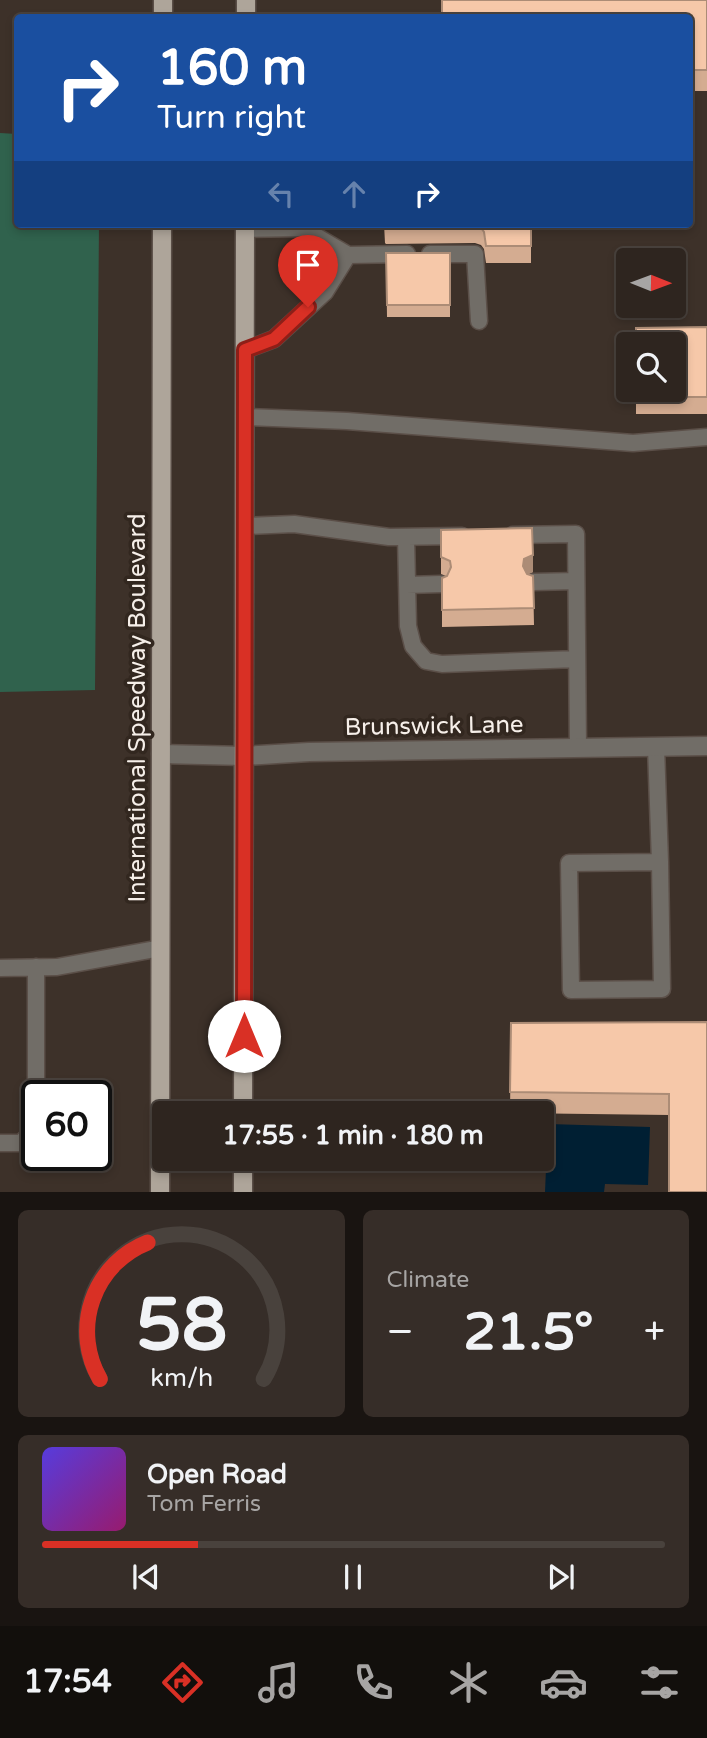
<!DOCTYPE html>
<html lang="en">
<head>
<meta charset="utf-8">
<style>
	:root { --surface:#2e251f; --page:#362d28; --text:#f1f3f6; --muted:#a7a5a4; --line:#49423d; --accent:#d93025 }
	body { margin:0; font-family:"Varela Round",sans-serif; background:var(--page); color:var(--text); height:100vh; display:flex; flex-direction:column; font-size:26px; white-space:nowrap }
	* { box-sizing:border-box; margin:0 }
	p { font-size:23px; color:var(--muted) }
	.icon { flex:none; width:38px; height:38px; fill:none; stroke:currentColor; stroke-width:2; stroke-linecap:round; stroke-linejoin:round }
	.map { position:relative; height:1192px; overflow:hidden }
	.details { display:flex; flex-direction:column; gap:18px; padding:18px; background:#191411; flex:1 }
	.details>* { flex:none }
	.banner { position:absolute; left:14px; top:14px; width:679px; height:214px; border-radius:7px; box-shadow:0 4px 10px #0003,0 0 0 2px var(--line); background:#1a4fa0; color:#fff; overflow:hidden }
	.needle { width:46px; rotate:91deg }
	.buttons { position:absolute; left:616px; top:248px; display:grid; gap:14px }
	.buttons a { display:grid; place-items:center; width:70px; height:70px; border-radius:7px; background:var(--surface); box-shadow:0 4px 10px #0003,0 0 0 2px var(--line); font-size:35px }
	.speed { position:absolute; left:21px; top:1080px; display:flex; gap:14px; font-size:35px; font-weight:700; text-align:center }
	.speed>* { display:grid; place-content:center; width:91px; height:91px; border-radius:50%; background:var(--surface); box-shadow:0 4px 10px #0003,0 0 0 2px var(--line); line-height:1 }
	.speed .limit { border:4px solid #111; border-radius:10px; background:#fff; color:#111 }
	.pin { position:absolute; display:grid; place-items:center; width:60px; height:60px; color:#fff; margin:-72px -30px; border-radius:50% 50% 50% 0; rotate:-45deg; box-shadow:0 0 7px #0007 }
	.pin .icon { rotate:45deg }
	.me { position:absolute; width:77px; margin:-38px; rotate:0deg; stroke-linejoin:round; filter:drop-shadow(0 0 5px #0008) }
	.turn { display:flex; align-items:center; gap:24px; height:147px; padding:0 28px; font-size:32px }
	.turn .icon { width:91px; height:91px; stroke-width:2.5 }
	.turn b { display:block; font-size:49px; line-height:60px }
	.lanes { display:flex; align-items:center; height:66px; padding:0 28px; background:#0003; justify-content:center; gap:35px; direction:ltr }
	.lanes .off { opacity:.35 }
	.big { font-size:52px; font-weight:700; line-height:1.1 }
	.details .card { flex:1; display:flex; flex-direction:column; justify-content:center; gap:10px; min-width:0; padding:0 24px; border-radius:10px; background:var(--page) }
	.details .dial { align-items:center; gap:0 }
	.dial svg { height:182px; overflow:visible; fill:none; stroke:var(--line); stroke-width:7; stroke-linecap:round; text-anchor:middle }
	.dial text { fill:var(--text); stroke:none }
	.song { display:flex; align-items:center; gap:21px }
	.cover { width:84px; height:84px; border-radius:10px; background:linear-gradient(135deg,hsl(250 70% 55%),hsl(320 70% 35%)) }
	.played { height:7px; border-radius:4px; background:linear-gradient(90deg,var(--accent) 25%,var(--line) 25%) }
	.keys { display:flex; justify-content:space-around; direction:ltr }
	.heat { display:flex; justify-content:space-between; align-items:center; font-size:38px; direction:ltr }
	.details .tiles { flex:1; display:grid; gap:18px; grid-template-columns:1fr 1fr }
	.card:last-child { grid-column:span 2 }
	.trip { position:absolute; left:152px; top:1101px; width:402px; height:70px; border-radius:7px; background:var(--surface); box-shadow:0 4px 10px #0003,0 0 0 2px var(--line); font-weight:700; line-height:70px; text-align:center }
	.menu { display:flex; height:112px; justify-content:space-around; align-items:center; background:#120f0c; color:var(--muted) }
	.menu .icon { width:49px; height:49px }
	.menu .on { color:var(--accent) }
	.menu b { font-size:32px; color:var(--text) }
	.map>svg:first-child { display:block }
	.green { fill:#30624d }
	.water { fill:#001f33 }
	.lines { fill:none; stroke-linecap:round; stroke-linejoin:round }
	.service-casing { stroke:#5b4f48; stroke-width:19 }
	.tertiary-casing { stroke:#5b4f48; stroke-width:21 }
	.primary-casing { stroke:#5b4f48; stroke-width:21 }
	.service { stroke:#716d67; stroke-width:16 }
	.tertiary { stroke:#716d67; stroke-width:18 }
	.primary { stroke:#aea59a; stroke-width:18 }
	.wall { fill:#d4ac91 }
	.shaded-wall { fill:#ac8c76 }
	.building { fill:#f6c8a9; stroke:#ac8c76; stroke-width:2 }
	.route-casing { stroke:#8d1f18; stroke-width:18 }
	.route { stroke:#d93025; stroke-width:12 }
	.labels { text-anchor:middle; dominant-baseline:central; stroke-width:7; stroke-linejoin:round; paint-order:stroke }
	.street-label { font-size:24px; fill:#f6efe9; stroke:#32271f }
</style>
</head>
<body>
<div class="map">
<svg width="707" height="1192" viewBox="0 0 707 1192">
	<rect width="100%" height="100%" fill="#3d3129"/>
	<!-- green -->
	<path class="green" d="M0,133l17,1 1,90h81l-4,466 -95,2z"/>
	<!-- water -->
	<path class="water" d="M548,1124l102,3 -2,58 -43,-1 -1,8h-59z"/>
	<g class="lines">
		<defs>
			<path id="service" d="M245,229l57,-1 46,27 59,-1
				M430,254h45l4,67
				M245,350l29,-11 51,-47 23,-37
				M245,417l102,4 286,22 74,-6
				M245,526l49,-2 95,13 73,-1
				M513,535l63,-1 2,214
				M406,537l2,89 5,20 13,15 16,3 135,-5
				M533,582l43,-1
				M407,585l34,-1
				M656,747l4,115 -91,1 2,127 91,-1 -2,-127
				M0,968l57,-1 104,-19
				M0,1143h21l15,-15v-161"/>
			<path id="tertiary" d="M161,754l83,2 65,-4 398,-6"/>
			<path id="primary" d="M163,18v-18
				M246,18v-18
				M243,1113l2,-889
				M160,1192l2,-968
				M243,1192v-34"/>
		</defs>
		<!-- service casing -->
		<use href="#service" class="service-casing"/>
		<!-- tertiary casing -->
		<use href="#tertiary" class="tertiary-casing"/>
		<!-- primary casing -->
		<use href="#primary" class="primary-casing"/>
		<!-- service -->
		<use href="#service" class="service"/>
		<!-- tertiary -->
		<use href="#tertiary" class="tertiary"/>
		<!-- primary -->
		<use href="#primary" class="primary"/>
	</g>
	<!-- wall -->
	<path class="wall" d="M707,0v91h-17v-73z
		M384,224h147v39h-45l-2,-14 -3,-4 -6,-2 -89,1 -1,-1z
		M386,253h64v64h-63z
		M707,327v87h-71v-24z
		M441,530l92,42 -5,2 5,2 1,49 -92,2v-49l4,-2 -5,-2z
		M707,1022l-38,93 -159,-2 1,-90z"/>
	<!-- shaded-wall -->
	<path class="shaded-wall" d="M533,555v17l-9,4 -1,-10 1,-7z"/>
	<!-- building -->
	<path class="building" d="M442,0h265v70h-17v-52h-248z
		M385,224h146v22h-45l-2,-14 -3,-4 -6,-1h-89z
		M386,253h64v52h-63z
		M707,327v70h-71v-7h38v-45h-38v-17z
		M532,528l1,27 -9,4 -1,7 4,8 6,2 1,32 -92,2v-32l5,-2 4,-9 -1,-6 -9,-4v-27z
		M707,1022v170h-38v-98l-159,-2 1,-69z"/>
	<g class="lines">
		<defs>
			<path id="route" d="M244,1036l1,-686 29,-11 34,-32"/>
		</defs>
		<!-- route casing -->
		<use href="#route" class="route-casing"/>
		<!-- route -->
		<use href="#route" class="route"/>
	</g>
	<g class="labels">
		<!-- street labels -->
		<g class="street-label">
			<text transform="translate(137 708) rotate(-90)">International Speedway Boulevard</text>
			<text transform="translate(434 726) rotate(-1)">Brunswick Lane</text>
		</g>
	</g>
</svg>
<div class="buttons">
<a><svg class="needle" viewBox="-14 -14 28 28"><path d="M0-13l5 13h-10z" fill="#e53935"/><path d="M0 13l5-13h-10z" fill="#a7a5a4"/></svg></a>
<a><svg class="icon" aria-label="search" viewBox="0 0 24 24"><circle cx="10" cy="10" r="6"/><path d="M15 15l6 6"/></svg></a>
</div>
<div class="speed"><div class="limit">60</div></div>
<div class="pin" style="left:308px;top:307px;background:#d93025"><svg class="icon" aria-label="arrive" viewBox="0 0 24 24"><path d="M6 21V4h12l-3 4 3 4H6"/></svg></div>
<svg class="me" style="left:244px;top:1036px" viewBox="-20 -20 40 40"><circle r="19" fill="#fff"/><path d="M0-13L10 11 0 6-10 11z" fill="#d93025"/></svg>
<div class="trip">17:55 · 1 min · 180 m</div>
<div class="banner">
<div class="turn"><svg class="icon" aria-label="right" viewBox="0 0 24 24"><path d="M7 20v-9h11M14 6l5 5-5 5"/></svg><div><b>160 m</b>Turn right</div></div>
<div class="lanes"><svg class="icon off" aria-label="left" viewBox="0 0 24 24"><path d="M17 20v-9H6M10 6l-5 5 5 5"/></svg><svg class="icon off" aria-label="ahead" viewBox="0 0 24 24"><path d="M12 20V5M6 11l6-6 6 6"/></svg><svg class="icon" aria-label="right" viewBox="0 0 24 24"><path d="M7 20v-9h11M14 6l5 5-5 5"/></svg></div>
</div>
</div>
<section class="details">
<div class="tiles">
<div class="card dial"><svg viewBox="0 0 100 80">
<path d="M14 69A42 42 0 1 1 86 69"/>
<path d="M14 69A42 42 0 0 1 35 9" stroke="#d93025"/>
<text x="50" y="56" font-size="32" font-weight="700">58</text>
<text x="50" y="72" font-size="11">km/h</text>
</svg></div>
<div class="card"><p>Climate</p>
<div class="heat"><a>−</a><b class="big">21.5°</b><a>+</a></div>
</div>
<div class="card">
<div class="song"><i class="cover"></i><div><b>Open Road</b><p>Tom Ferris</p></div></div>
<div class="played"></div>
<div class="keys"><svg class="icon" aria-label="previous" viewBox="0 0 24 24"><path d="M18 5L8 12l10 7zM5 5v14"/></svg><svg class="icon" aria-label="pause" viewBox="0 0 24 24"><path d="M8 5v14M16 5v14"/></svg><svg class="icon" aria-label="next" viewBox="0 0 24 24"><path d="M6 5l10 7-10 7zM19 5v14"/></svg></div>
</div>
</div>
</section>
<nav class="menu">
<b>17:54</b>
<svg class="icon on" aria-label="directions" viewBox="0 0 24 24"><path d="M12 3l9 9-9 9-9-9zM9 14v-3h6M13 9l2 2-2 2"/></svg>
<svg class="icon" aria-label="music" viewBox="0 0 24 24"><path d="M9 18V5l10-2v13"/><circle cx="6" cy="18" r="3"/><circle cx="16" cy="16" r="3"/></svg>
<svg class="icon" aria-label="phone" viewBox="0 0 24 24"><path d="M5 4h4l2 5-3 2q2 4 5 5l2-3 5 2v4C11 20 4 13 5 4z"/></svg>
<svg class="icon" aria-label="climate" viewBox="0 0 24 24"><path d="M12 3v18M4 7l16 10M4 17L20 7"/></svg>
<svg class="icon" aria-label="car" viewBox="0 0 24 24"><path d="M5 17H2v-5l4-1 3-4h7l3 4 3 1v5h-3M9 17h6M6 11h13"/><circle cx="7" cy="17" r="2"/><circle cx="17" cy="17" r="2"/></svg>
<svg class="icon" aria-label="filters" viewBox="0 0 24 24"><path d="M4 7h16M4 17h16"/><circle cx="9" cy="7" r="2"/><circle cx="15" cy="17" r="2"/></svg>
</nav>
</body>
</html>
